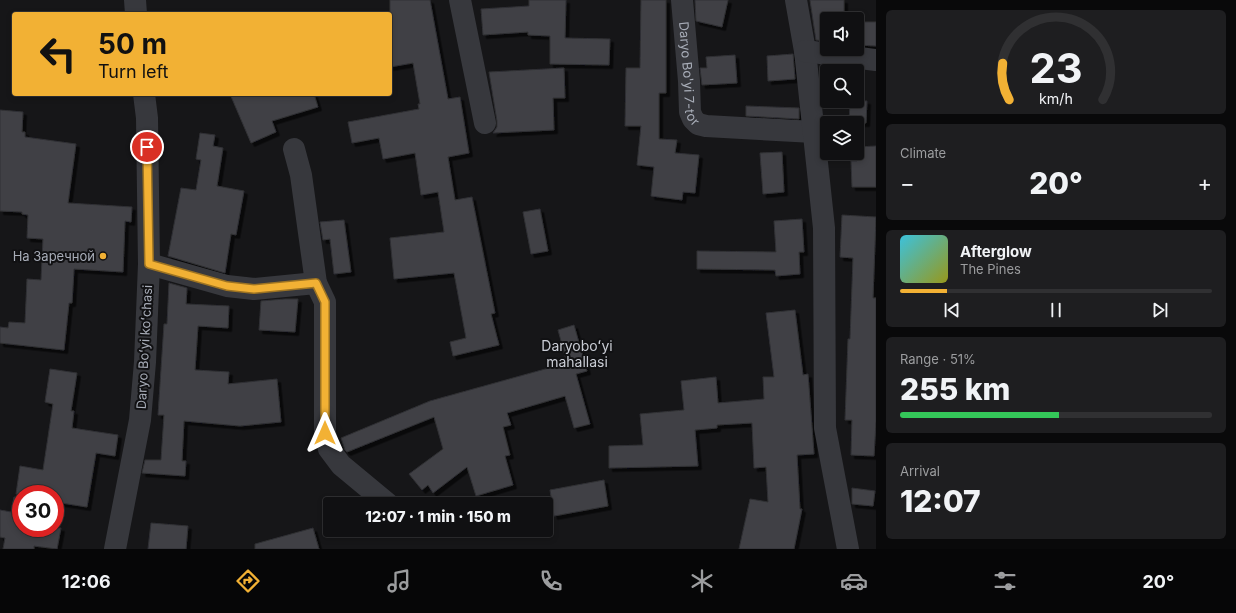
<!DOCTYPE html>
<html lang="en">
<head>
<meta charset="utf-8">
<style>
	:root { --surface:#101012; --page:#1e1e20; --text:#f1f3f6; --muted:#9c9d9f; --line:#303032; --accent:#f2b134 }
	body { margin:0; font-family:Inter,sans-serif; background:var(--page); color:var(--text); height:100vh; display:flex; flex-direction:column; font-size:15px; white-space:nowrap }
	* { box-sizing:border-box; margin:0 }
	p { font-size:13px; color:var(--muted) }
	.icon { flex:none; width:22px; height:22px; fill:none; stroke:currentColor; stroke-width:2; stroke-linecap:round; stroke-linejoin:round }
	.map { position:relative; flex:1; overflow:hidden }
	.drawer { display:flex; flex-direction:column; gap:10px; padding:10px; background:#09090a; width:360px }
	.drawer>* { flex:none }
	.guide { position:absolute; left:12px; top:12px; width:380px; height:84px; border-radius:4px; box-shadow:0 2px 6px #0003,0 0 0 1px var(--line); background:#f2b134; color:#111; overflow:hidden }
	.fabs { position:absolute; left:820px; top:12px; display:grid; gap:8px }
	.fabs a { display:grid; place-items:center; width:44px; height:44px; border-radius:4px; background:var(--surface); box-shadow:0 2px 6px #0003,0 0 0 1px var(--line); font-size:20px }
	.speed { position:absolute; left:12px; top:485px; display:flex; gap:8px; font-size:20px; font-weight:700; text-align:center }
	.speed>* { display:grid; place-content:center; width:52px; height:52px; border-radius:50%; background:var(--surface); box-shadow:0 2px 6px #0003,0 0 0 1px var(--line); line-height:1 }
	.speed .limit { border:6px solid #d22; background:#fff; color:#111 }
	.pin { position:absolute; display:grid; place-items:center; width:34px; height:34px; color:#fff; margin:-17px; border:2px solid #fff; border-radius:50%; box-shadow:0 1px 4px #0007 }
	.me { position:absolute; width:44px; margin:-22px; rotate:0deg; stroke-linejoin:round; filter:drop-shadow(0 0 3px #0008) }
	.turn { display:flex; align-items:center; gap:14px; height:84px; padding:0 20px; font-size:18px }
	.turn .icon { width:52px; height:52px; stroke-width:2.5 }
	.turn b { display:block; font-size:28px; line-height:34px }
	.big { font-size:30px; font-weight:800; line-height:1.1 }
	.drawer .card { flex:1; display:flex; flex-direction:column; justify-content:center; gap:6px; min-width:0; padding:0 14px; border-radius:6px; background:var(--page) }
	.drawer .dial { align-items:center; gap:0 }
	.dial svg { height:104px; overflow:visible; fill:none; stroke:var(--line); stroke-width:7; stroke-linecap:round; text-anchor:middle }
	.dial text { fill:var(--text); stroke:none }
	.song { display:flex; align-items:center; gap:12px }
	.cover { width:48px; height:48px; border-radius:6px; background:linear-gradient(135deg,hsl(190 70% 55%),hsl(60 70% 35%)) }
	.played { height:4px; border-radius:2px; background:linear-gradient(90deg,var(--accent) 15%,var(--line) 15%) }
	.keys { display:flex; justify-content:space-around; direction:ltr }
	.heat { display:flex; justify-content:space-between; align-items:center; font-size:22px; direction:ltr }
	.charge { height:6px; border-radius:3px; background:linear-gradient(90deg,#34c759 51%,var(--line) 0) }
	.trip { position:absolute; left:323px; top:497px; width:230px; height:40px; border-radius:4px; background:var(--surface); box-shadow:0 2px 6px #0003,0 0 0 1px var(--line); font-weight:800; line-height:40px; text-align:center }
	.menu { display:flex; height:64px; justify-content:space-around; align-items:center; background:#060607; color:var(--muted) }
	.menu .icon { width:28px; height:28px }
	.menu .on { color:var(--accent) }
	.menu b { font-size:18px; color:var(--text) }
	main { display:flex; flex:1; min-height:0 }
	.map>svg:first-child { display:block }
	.building { fill:#404145; stroke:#303034; filter:url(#shadow) }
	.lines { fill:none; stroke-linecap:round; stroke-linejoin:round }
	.minor { stroke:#37383d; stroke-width:22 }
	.route-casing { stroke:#9d7322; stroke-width:10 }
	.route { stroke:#f2b134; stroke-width:7 }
	.poi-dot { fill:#f2b134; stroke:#111113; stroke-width:1.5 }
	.labels { text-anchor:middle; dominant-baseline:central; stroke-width:4; stroke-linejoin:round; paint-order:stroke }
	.street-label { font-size:13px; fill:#a8adb8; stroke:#111113 }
	.poi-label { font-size:13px; fill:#a8adb8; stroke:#111113; text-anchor:end }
	.neighbourhood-label { font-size:14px; fill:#c9ccd4; stroke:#111113 }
</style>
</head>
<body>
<main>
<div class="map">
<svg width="876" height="549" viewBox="0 0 876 549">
	<defs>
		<filter id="shadow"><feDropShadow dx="3.5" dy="3.5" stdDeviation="0" flood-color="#0009"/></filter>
	</defs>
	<rect width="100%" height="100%" fill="#161618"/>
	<!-- building -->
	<path class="building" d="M390,0h40l18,99 12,-2 9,56 -21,4 7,43 17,-3 23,116 -4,1 8,31 -46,11 -3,-14 16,-4 -12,-65 -60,6 -4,-41 54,-6 -6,-40 -17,3 -6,-42 -32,6 -4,-21 -27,5 -4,-21 71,-13 -1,-5h2l-7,-41 -23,4z
		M529,0h37l-1,38 45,1 -1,26 -59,-1v-28l-22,-1v-3l-45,3 -2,-26 48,-3z
		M641,0h25v93h-7v46l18,1 -2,13 24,2 -4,38 -12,-1 -1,8 -31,-4 3,-29 -17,-2 4,-39h-16l1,-58h14z
		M695,0h33l-6,27 -26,-6z
		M810,0h34v19h-17v22l-11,-1z
		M857,22h19v24l-19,-1z
		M793,54l2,25 -27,2 -1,-25z
		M735,55l2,28 -35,2 -2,-17h7l-1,-11z
		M564,68l1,30h-12l1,32 -61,3 4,-6v-6l-8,-49z
		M230,94h84l4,13 -46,14 4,11 -25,11z
		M850,101h17l-1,22h-17z
		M746,106l53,2v11l-53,-3z
		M0,110l23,2 -1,20h3v5l51,7 -8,59 64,4 -1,15 -6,-1 -2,51 -49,-3 -2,34h-3l-5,47 -64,-7v-16l8,1 1,-6 16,1 2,-44 14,1 2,-41 -16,-1 1,-23 -6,-1v-2l-22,-1z
		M200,133l15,2 -2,11 10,2 -6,38 27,5 -8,44 -5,-1 -6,39 -57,-17 13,-68 15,2 5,-30 -5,-1z
		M876,146v41h-24l-1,-26h6v-14z
		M782,152l2,40 -21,2 -3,-41z
		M540,209l8,42 -17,3 -8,-42z
		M842,215l34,2 -3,81h3v123l-2,35 -23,-1 1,-35h-7l3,-81h2l3,-81 -13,-1z
		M802,219l2,33h-5l1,22 -24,2 -1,-6 -78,-1v-18l79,1 -2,-31z
		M344,220l7,52 -17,2 -4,-35 -7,1 -3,-18z
		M169,283l18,5 -1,16 43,2 -1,22 -30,-2 -3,44 34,2 -1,12 49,-5 4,43 -41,4 -56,-5 -2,40h4l-1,15 -43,-3 3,-13h16l3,-45h-6l6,-91h3z
		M285,299h13l-3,33 -36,-2 2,-29z
		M795,310l8,65 5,-1 6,80 -17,1 3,54h2l-8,40h-55l11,-50 18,3 -2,-35 -12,1 -2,-45 -35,2v3l-22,2 3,36 -89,2v-22l34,-1 -3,-31 44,-4 -3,-29 35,-4 2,26 46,-4 -1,-22h11l-8,-64z
		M574,325l13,46 -11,3 14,50 -16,4 -9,-32 -58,17 4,12 -8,2 7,28 -5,1 8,29 -37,11 -9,-29 -34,26 -5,-8 -6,5 -13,-16 34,-25 -9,-32 -87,35 -2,-2 -4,-12 89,-37 137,-38 -9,-33z
		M50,369l27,4 -6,38h3l-2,17 46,7 -3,21 -19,-3 -9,54 -32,-5v-8h-39l4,-28 23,4 10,-66 -8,-2z
		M604,480l4,26 -54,10 -4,-26z
		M852,488l23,3 -2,15 -21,-2z
		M14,497l7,1v30h40l-4,21 -23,-3v3h-31l2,-11 -5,-1v-27l11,2z
		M151,523l37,3 -2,23h-38z
		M313,528l6,21h-64v-5z"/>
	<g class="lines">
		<!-- minor -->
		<g class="minor">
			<path d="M135,0l1,14"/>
			<path d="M460,0l25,123"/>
			<path id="s1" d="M682,0l7,81 1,31 3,7 5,5 8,2 108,6"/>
			<path d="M796,0l9,51 19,177 1,200 23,121"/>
			<path d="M805,51l71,9"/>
			<path d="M294,149l7,26 15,108 9,19v131l4,16 12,16 47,39"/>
			<path d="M149,264l78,22 27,3 62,-6"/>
			<path d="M115,549l25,-129 5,-58 4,-98 -2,-146 -3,-24"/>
		</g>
	</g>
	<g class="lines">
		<defs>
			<path id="route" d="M147,147l2,117 78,22 27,3 62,-6 9,19v131"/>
		</defs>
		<!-- route casing -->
		<use href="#route" class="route-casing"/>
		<!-- route -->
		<use href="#route" class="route"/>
	</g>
	<!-- markers -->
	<circle class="poi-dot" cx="103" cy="256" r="4"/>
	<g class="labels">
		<!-- street labels -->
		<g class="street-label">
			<text stroke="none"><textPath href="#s1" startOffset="74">Daryo Bo'yi 7-tor</textPath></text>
			<text transform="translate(144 347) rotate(-87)">Daryo Boʻyi koʻchasi</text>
		</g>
		<!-- poi labels -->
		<g class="poi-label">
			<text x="95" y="256">На Заречной</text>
		</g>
		<!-- neighbourhood labels -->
		<g class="neighbourhood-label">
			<text x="577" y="345">Daryoboʻyi<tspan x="577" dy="16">mahallasi</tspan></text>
		</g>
	</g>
</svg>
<div class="fabs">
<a><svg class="icon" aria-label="sound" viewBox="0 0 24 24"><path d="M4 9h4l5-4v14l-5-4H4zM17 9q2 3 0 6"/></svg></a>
<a><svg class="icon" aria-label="search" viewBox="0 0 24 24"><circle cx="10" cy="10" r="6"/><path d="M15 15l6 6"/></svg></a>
<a><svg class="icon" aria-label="layers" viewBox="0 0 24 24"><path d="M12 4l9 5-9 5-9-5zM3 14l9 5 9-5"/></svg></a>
</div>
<div class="speed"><div class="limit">30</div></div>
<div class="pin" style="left:147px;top:147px;background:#d93025"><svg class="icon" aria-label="arrive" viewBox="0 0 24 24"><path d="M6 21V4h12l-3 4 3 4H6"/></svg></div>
<svg class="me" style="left:325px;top:433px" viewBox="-20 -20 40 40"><path d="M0-17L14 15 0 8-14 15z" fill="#f2b134" stroke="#fff" stroke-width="4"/></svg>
<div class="trip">12:07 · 1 min · 150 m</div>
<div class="guide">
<div class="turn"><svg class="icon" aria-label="left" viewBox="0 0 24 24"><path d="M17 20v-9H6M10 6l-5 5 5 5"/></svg><div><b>50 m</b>Turn left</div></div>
</div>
</div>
<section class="drawer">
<div class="card dial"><svg viewBox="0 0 100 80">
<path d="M14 69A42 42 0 1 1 86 69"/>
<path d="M14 69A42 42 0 0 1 9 41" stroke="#f2b134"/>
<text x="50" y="56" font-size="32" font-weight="700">23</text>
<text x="50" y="72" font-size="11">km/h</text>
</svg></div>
<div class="card"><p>Climate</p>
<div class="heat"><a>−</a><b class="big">20°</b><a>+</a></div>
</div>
<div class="card">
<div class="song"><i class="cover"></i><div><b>Afterglow</b><p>The Pines</p></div></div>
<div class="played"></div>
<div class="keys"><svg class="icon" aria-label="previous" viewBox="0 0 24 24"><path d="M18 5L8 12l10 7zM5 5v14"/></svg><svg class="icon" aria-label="pause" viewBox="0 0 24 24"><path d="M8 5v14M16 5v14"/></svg><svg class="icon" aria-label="next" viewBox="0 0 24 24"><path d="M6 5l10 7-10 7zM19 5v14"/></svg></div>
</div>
<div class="card"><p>Range · 51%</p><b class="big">255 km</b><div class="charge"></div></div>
<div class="card"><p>Arrival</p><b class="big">12:07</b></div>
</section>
</main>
<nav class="menu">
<b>12:06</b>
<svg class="icon on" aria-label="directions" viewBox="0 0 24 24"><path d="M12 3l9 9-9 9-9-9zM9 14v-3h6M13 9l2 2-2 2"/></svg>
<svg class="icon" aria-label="music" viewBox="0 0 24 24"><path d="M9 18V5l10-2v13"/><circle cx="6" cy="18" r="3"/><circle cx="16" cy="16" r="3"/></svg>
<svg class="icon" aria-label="phone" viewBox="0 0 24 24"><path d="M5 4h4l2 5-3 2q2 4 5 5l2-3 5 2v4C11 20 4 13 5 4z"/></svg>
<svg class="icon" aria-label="climate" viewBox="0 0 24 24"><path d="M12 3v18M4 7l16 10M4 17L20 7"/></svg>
<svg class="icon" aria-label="car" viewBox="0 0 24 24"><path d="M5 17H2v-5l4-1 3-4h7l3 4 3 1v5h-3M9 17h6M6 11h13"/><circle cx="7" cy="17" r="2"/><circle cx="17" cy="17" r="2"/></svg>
<svg class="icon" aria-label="filters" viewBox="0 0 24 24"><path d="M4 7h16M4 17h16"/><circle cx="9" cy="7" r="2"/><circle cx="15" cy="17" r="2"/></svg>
<b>20°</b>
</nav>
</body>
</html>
